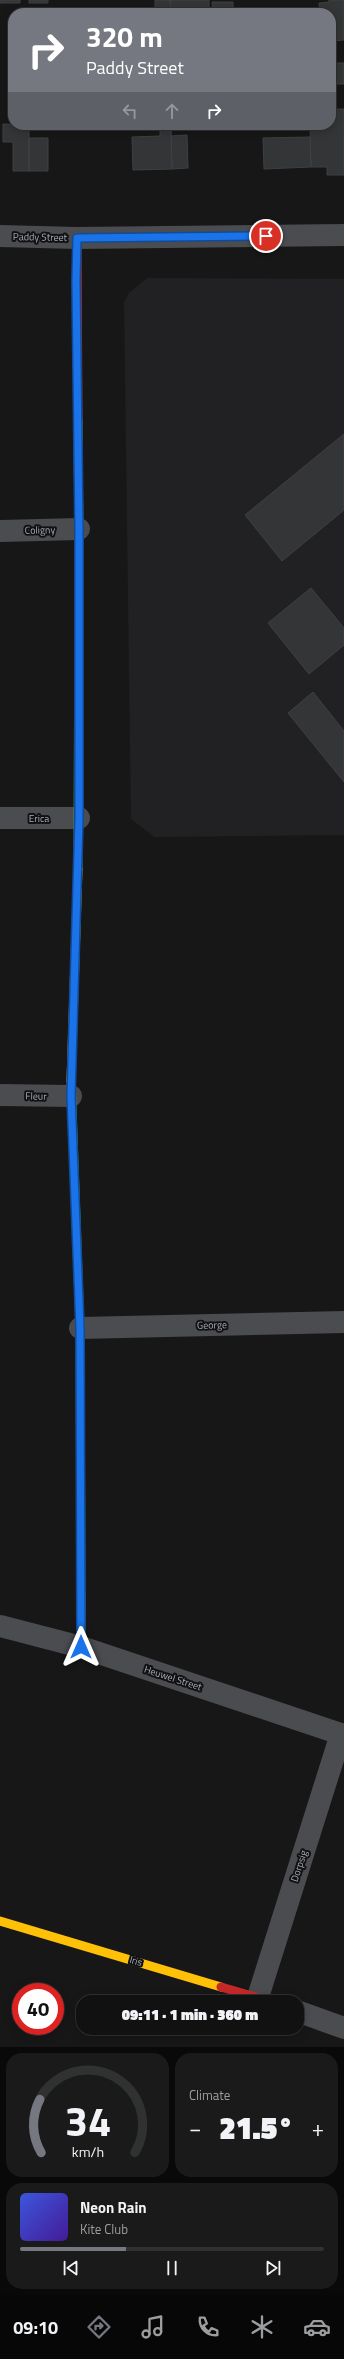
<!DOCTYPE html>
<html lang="en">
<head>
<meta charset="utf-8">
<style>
	:root { --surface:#111; --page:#1a1a1a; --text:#f1f3f6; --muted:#9c9d9f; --line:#303131; --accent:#757880 }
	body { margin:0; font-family:"Titillium Web",sans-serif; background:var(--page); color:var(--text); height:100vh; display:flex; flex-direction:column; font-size:15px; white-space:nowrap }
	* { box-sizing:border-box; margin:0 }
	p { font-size:13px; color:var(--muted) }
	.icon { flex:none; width:22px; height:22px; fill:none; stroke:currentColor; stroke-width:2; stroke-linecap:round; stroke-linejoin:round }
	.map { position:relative; height:2047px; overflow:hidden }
	.drawer { display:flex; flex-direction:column; gap:6px; padding:6px; background:#090909; flex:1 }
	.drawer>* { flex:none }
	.top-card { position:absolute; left:8px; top:8px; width:328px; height:122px; border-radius:16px; box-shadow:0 2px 10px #0003,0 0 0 1px var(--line); background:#757880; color:#fff; overflow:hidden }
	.speed { position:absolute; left:12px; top:1983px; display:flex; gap:8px; font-size:20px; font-weight:700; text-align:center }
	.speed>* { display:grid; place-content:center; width:52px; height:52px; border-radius:50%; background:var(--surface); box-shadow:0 2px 10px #0003,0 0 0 1px var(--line); line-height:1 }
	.speed .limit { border:6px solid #d22; background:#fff; color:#111 }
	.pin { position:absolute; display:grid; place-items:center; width:34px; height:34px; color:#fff; margin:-17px; border:2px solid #fff; border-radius:50%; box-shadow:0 1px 4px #0007 }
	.me { position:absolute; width:44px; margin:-22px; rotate:0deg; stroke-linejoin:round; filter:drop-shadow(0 0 3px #0008) }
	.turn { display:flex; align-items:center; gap:14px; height:84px; padding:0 12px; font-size:18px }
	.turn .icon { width:52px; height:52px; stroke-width:2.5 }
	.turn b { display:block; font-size:28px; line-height:34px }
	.lanes { display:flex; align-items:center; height:38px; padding:0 12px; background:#0003; justify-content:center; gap:20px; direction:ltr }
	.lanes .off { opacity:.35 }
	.big { font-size:30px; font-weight:800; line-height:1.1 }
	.drawer .tile { flex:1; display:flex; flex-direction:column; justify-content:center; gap:6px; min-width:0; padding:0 14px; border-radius:16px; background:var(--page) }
	.drawer .dial { align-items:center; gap:0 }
	.dial svg { height:104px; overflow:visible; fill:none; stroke:var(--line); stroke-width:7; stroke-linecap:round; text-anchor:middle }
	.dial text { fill:var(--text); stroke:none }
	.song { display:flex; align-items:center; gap:12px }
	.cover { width:48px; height:48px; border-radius:6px; background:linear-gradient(135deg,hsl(230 70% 55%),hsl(260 70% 35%)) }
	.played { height:4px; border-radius:2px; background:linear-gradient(90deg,var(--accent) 35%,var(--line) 35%) }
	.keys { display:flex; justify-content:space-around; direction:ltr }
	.heat { display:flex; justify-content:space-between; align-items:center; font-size:22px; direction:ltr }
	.drawer .tiles { flex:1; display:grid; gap:6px; grid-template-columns:1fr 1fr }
	.tile:last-child { grid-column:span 2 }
	.trip { position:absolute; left:76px; top:1995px; width:228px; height:40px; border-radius:16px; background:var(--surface); box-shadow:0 2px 10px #0003,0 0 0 1px var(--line); font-weight:800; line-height:40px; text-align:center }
	.dock { display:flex; height:64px; justify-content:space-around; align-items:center; background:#070707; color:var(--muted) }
	.dock .icon { width:28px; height:28px }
	.dock .current { color:var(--accent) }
	.dock b { font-size:18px; color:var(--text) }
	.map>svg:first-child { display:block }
	.built { fill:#212124 }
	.building { fill:#343537; stroke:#3f4043 }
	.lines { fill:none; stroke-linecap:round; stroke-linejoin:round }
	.street { stroke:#4b4c50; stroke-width:22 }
	.fast { stroke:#4caf50; stroke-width:9 }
	.slow { stroke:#ffc107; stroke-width:9 }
	.jam { stroke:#c62828; stroke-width:9 }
	.route-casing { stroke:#114b97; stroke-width:10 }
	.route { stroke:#1a73e8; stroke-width:7 }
	.labels { text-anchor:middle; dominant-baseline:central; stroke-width:4; stroke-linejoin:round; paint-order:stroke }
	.street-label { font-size:10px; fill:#a8adb8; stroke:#111113 }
</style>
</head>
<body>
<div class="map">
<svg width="344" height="2047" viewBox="0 0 344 2047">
	<rect width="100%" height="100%" fill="#171717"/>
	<!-- built -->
	<path class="built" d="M147,278l197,1v556l-190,2 -23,-18 -7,-517 5,-9z"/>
	<!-- building -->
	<path class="building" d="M0,0h20v3h-20z
		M29,0h19v3h-19z
		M155,0h15l1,12 -16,1z
		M170,0h39v13l-38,-1z
		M329,0h15v40l-13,1v-28h-11l-1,-10 10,-1z
		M212,2h21v11h-20z
		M331,63h13v21h-13z
		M331,109h13v66h-17v-8h-16l-1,-42h21z
		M3,124l26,1v46h-16v-29h-10z
		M160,125h11l1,44 -39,1 -1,-33 28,-1z
		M292,125h15v3h-15z
		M187,135l1,33 -16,1 -1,-33z
		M310,137l1,30 -47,2 -1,-31z
		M29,138h19v33h-19z
		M344,434v76l-62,51 -37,-46z
		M311,588l33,40v17l-35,29 -41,-51z
		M313,692l31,39v51l-56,-69z"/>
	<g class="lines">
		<!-- street -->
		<path class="street" d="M0,236l77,2 267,-3
			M0,531l79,-2
			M0,818h79
			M0,1095l71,1
			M80,1328l264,-6
			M0,1626l81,21 263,88
			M258,1997l83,-263
			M297,2011l47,17"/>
		<!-- fast -->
		<path class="fast" d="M78,869l1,-317
			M71,1080l9,248 1,268"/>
		<!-- slow -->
		<path class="slow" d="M78,420l1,132
			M71,1080l7,-211
			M81,1596v51
			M0,1921l221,66"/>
		<!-- jam -->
		<path class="jam" d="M77,238l1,182
			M221,1987l51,15"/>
	</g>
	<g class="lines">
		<defs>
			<path id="route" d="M81,1647l-1,-319 -9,-232 8,-278v-288l-3,-249 1,-43 189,-2"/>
		</defs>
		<!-- route casing -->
		<use href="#route" class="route-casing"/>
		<!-- route -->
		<use href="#route" class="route"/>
	</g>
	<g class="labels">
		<!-- street labels -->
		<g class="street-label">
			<text transform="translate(40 237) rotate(1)">Paddy Street</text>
			<text transform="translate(40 530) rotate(-1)">Coligny</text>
			<text x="39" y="818">Erica</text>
			<text transform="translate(36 1096) rotate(1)">Fleur</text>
			<text transform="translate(212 1325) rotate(-1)">George</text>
			<text transform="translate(173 1678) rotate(18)">Heuwel Street</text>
			<text transform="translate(299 1866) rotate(-72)">Dorpsig</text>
			<text transform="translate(136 1961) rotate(16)">Iris</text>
		</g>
	</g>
</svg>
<div class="speed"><div class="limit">40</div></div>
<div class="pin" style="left:266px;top:236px;background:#d93025"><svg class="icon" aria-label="arrive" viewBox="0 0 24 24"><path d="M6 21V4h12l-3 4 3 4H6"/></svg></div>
<svg class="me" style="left:81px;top:1647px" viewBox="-20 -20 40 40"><path d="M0-17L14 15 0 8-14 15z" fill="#1a73e8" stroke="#fff" stroke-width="4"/></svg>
<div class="trip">09:11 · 1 min · 360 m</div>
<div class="top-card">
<div class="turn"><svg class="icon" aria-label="right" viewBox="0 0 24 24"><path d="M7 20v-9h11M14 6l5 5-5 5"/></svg><div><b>320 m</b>Paddy Street</div></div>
<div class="lanes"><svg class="icon off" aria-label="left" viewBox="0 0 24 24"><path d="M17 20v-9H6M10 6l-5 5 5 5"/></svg><svg class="icon off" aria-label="ahead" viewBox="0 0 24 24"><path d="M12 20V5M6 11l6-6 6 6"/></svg><svg class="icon" aria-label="right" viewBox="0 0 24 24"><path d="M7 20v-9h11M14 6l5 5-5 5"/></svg></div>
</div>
</div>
<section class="drawer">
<div class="tiles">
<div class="tile dial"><svg viewBox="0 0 100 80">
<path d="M14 69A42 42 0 1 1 86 69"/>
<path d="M14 69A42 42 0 0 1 13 28" stroke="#757880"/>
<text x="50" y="56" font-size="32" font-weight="700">34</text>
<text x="50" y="72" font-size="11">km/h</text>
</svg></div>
<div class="tile"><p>Climate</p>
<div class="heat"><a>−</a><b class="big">21.5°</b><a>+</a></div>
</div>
<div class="tile">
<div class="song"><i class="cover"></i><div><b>Neon Rain</b><p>Kite Club</p></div></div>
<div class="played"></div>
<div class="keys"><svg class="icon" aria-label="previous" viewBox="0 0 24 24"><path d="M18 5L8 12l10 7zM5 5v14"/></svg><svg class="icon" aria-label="pause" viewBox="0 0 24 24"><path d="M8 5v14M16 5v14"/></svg><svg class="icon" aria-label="next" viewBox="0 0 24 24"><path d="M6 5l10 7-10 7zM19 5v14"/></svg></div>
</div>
</div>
</section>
<nav class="dock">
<b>09:10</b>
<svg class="icon current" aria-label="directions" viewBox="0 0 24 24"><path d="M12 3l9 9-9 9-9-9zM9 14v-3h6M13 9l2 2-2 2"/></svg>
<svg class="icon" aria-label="music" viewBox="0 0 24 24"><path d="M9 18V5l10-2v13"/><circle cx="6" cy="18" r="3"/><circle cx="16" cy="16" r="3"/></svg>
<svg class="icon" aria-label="phone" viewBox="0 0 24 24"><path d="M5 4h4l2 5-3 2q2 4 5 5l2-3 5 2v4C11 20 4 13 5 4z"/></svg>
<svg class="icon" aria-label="climate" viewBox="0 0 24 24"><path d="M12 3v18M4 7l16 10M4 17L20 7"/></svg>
<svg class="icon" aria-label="car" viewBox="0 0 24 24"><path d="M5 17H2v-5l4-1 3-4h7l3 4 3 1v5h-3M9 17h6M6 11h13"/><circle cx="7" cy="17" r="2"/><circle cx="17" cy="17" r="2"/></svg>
</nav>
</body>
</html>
